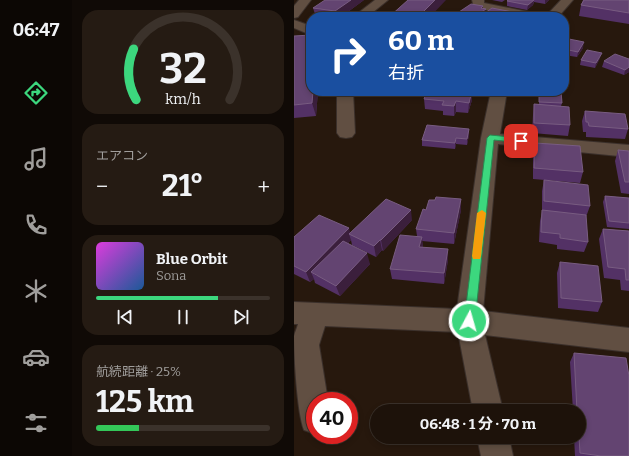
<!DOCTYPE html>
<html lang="ja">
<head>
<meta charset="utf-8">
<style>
	:root { --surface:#1d120a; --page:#251b13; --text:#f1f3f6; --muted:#a09e9c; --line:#3b322b; --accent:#3cd77e }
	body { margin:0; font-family:Bitter,"Noto Sans JP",serif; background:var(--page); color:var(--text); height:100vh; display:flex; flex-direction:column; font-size:15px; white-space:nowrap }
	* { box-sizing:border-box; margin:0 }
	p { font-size:13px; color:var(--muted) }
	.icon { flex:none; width:22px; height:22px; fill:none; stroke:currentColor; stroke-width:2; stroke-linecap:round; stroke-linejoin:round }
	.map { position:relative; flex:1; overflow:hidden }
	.side { display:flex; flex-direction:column; gap:10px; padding:10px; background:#100a06; width:222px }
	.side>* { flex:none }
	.guide { position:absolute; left:12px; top:12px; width:263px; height:84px; border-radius:16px; box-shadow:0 2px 6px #0003,0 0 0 1px var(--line); background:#1a4fa0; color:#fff; overflow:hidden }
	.speed { position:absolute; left:12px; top:392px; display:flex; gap:8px; font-size:20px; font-weight:700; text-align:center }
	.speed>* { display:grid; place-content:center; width:52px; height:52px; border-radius:50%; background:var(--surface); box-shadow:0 2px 6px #0003,0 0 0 1px var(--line); line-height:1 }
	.speed .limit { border:6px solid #d22; background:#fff; color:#111 }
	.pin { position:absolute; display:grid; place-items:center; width:34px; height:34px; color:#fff; margin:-17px; border-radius:8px; box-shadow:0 2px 6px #0006 }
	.me { position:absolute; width:44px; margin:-22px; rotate:6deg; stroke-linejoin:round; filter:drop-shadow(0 0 3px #0008) }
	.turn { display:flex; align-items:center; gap:14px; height:84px; padding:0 16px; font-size:18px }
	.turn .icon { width:52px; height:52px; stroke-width:2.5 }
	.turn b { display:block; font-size:28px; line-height:34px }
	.big { font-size:30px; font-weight:700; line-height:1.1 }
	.side .widget { flex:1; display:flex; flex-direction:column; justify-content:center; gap:6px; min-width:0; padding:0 14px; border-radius:16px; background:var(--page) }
	.side .dial { align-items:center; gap:0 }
	.dial svg { height:104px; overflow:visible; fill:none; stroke:var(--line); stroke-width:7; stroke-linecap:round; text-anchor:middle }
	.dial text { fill:var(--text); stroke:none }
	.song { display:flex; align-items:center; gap:12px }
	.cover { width:48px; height:48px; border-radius:6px; background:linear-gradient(135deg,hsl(300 70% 55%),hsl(210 70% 35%)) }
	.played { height:4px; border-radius:2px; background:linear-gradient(90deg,var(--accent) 70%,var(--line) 70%) }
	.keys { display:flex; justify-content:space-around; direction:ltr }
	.heat { display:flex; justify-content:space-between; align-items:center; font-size:22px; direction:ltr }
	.charge { height:6px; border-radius:3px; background:linear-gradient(90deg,#34c759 25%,var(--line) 0) }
	.trip { position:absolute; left:76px; top:404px; width:216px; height:40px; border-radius:20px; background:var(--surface); box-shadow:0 2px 6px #0003,0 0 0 1px var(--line); font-weight:700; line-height:40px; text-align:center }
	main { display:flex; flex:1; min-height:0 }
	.tabs { display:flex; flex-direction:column; width:72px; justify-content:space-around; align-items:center; background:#0c0704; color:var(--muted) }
	.tabs .icon { width:28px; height:28px }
	.tabs .current { color:var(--accent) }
	.tabs b { font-size:18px; color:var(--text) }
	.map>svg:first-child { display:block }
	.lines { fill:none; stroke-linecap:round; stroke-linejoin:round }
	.minor-casing { stroke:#3b302b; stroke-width:2 }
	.minor { fill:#614f42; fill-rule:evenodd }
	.wall { fill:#533165 }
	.shaded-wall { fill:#3b1f3c }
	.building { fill:#634471; stroke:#785c81 }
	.route { fill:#3cd77e; stroke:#278c52 }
	.slow { fill:#f59e0b }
</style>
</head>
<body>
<main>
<nav class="tabs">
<b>06:47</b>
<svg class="icon current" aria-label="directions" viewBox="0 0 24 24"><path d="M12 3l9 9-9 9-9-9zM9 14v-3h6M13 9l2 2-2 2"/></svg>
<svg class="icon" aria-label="music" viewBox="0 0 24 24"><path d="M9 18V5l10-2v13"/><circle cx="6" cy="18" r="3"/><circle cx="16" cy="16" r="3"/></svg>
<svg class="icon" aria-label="phone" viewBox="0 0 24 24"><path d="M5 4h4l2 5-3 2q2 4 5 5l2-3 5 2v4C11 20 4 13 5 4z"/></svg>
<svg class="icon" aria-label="climate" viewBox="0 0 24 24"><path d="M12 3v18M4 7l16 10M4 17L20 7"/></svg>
<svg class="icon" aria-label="car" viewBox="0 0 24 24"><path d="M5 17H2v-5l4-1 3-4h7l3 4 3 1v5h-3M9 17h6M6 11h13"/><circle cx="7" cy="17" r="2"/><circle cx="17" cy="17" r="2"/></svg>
<svg class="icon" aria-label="filters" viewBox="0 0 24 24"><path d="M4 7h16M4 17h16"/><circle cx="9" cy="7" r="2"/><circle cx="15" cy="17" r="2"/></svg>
</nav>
<section class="side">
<div class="widget dial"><svg viewBox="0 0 100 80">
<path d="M14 69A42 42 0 1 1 86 69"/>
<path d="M14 69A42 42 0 0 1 12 30" stroke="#3cd77e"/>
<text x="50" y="56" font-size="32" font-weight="700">32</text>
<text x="50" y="72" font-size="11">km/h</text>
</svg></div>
<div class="widget"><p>エアコン</p>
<div class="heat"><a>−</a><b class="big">21°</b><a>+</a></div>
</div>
<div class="widget">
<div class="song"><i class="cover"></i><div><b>Blue Orbit</b><p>Sona</p></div></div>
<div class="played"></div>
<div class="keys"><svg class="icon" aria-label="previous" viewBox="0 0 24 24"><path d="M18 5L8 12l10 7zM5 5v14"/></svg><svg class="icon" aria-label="pause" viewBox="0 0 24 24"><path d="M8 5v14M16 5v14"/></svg><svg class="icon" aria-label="next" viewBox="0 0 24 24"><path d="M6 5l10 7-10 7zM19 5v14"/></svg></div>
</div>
<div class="widget"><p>航続距離 · 25%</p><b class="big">125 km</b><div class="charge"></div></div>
</section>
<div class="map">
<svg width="335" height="456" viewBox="0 0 335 456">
	<rect width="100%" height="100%" fill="#27180d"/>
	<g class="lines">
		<defs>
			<path id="minor" d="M5,0h12l-13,17 -4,1v-12z
				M81,0h13l-21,17h-14z
				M178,0h12v3l55,11 2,3h-23l-40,-9 -4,-1z
				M267,0h12l-15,17h-13z
				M0,20l17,6v9l-17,-7z
				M43,91h16l2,42 -3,4 -6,1 -6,-1 -3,-4z
				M197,91h16l-7,43 129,11v12l-131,-13 -15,167 146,17v24l-144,-17 18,76h-30l-15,-79 -133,-6 -6,19 9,56h-13v33l-11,-4c-7,-18 -10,-75 -10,-94 1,-4 3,-8 4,-12h-4v-22l163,7 24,-171z
				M183,437h32l4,19h-32z"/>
		</defs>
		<!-- minor casing -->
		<use href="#minor" class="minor-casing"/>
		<!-- minor -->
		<use href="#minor" class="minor"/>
	</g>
	<!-- wall -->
	<path class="wall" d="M70,0l-23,17h-25l-3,-9z
		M198,0h13l-3,2z
		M214,0h41l-4,4 -11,-2 -1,3 -6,5 -20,-4v-5z
		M289,0h46v24l-50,-8 2,-11z
		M189,8l2,5 32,4h-35v-1l-1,1h-25v-3z
		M0,36l17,55h7l-2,25 -22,2z
		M270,38l19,10 -6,9 -13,-2z
		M306,58l-5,10 -15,-3 1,-5z
		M335,59v13l-5,3 -22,-8 2,-6z
		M133,91h45v9l-4,13 -12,-1 -2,4 -11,-1v-4l-18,-2 -1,-10z
		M245,91h22l1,12 -1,3 9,19 -2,11 -36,-3 1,-18 1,-11h5z
		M291,111l43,18 -3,10 -39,-2v-5h-3l-1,-11z
		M175,129v6l-2,10 -11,-1 -1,5 -33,-3v-6z
		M241,143l48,29 -3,11 -47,-4v-26z
		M324,150l11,1v43l-8,-1 -6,-32z
		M250,180l46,26 -4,11 2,25 -4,10 -27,-3v-4l-18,-3 1,-21 2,-9v-21z
		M311,196l24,2v31l-22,-2 -4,-25z
		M132,210h35l-7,34 -32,-3 1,6 25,13 -4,24 -52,-5 -2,-10 27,-33 -1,-7z
		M118,220l-29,31 -1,-1 -6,7 -24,-12 -1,-5 -3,3 22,21 -30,32 -25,-13 -1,-4 -4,3 -16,-8v-37l56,-4z
		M309,229l26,2v60l-8,-1 -1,-10 -16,-2 -5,-39z
		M266,262l42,40 -4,10 -40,-4 -1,-35z
		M280,353l55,103h-54l-1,-19h5v-26h-6l-3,-49z"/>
	<!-- shaded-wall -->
	<path class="shaded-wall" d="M57,0h13l-23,17h-5l-1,-6z
		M141,0h11l-16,17h-12z
		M240,0l-1,5 -6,5 1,-5z
		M251,0h4l-4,4z
		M189,6v4l3,-1 -1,5 -3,1 -1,2h-7l7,-9z
		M224,13l-1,4h-4z
		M290,42l-1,6 -6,9 1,-5z
		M308,53l-2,5 -5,10 1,-5z
		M335,67v5l-5,3 1,-5z
		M19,91h5l-2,25 -4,-13z
		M178,91v9l-4,13 1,-10z
		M162,101v11l-2,4v-10z
		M175,129v6l-2,10v-6z
		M162,138v6l-1,5v-6z
		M167,199v11l-7,34v-11z
		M117,210l1,10 -29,31 -2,-11z
		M55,228l2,7 -2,-1 2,6 -34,36 -6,-4 3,7 -4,3 -4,-10z
		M128,237l1,10h-4z
		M86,240l2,10 -6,7 -2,-11z
		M154,249v11l-4,24v-11z
		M73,253l3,11 -30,32 -4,-10z"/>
	<!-- building -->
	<path class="building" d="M31,0h26l-16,11 -22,-3z
		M114,0h27l-17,17h-29z
		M214,0h26l-6,5 -21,-4z
		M290,0h45v13l-48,-8z
		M177,4l12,2 -2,2 5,1 -12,8h-4l-14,-3z
		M198,8l26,5 -5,4h-24l-7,-2z
		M17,35v56h2l-1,12 -18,2v-69z
		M270,38l20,4 -6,10 -14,-3z
		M293,50l15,3 -6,10 -15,-3z
		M321,54l14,5v8l-4,3 -21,-9z
		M133,91h45l-3,12 -13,-2 -2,5 -12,-1 2,-4 -20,-2z
		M245,91h22l1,12 -23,-1z
		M240,104l35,3 1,18 -36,-2z
		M291,111l40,3 3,15 -39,-3 -1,-4h-2z
		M133,125l42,4 -2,10 -11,-1 -1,5 -33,-3z
		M241,143l45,3 3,26 -49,-4z
		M324,150l11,1v31h-4z
		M250,180l44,5 2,21 -46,-5z
		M311,196l24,2v25l-20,-2z
		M142,197l25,2 -7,34 -38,-4 7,-20 3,1 3,-10h6z
		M92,199l25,11 -30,30h-1l-6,6 -25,-12z
		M248,210l44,5 2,27 -28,-4v-4l-19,-2z
		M25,215l30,13 -43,44 -12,-6v-29z
		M309,229l26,2v49h-3l-1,-11 -17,-2z
		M106,235l22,2 -3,10 29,2 -4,24 -54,-4z
		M49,241l24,12 -31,33 -25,-14z
		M266,262l38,4 4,36 -41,-4z
		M280,353l52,5 3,18v80h-28l-21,-3 -1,-16v-26h-2z"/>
	<!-- route -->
	<path class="route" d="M196,135l31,3 4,3 -4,2 -27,-3 -19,181 -2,3 -4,2 -4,-2 -1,-3 23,-183z"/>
	<!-- slow -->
	<path class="slow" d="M188,210l4,3 -5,43 -1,3h-7l-1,-3 5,-43z"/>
</svg>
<div class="speed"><div class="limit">40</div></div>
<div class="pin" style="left:227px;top:141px;background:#d93025"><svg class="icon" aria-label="arrive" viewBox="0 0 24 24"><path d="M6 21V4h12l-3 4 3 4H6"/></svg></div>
<svg class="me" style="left:175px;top:321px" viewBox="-20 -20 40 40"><circle r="17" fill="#3cd77e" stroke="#fff" stroke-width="3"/><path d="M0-11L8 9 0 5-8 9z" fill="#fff"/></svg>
<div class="trip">06:48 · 1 分 · 70 m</div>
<div class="guide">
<div class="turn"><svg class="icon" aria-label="right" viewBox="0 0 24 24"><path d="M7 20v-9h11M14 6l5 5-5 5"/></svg><div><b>60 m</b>右折</div></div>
</div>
</div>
</main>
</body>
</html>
